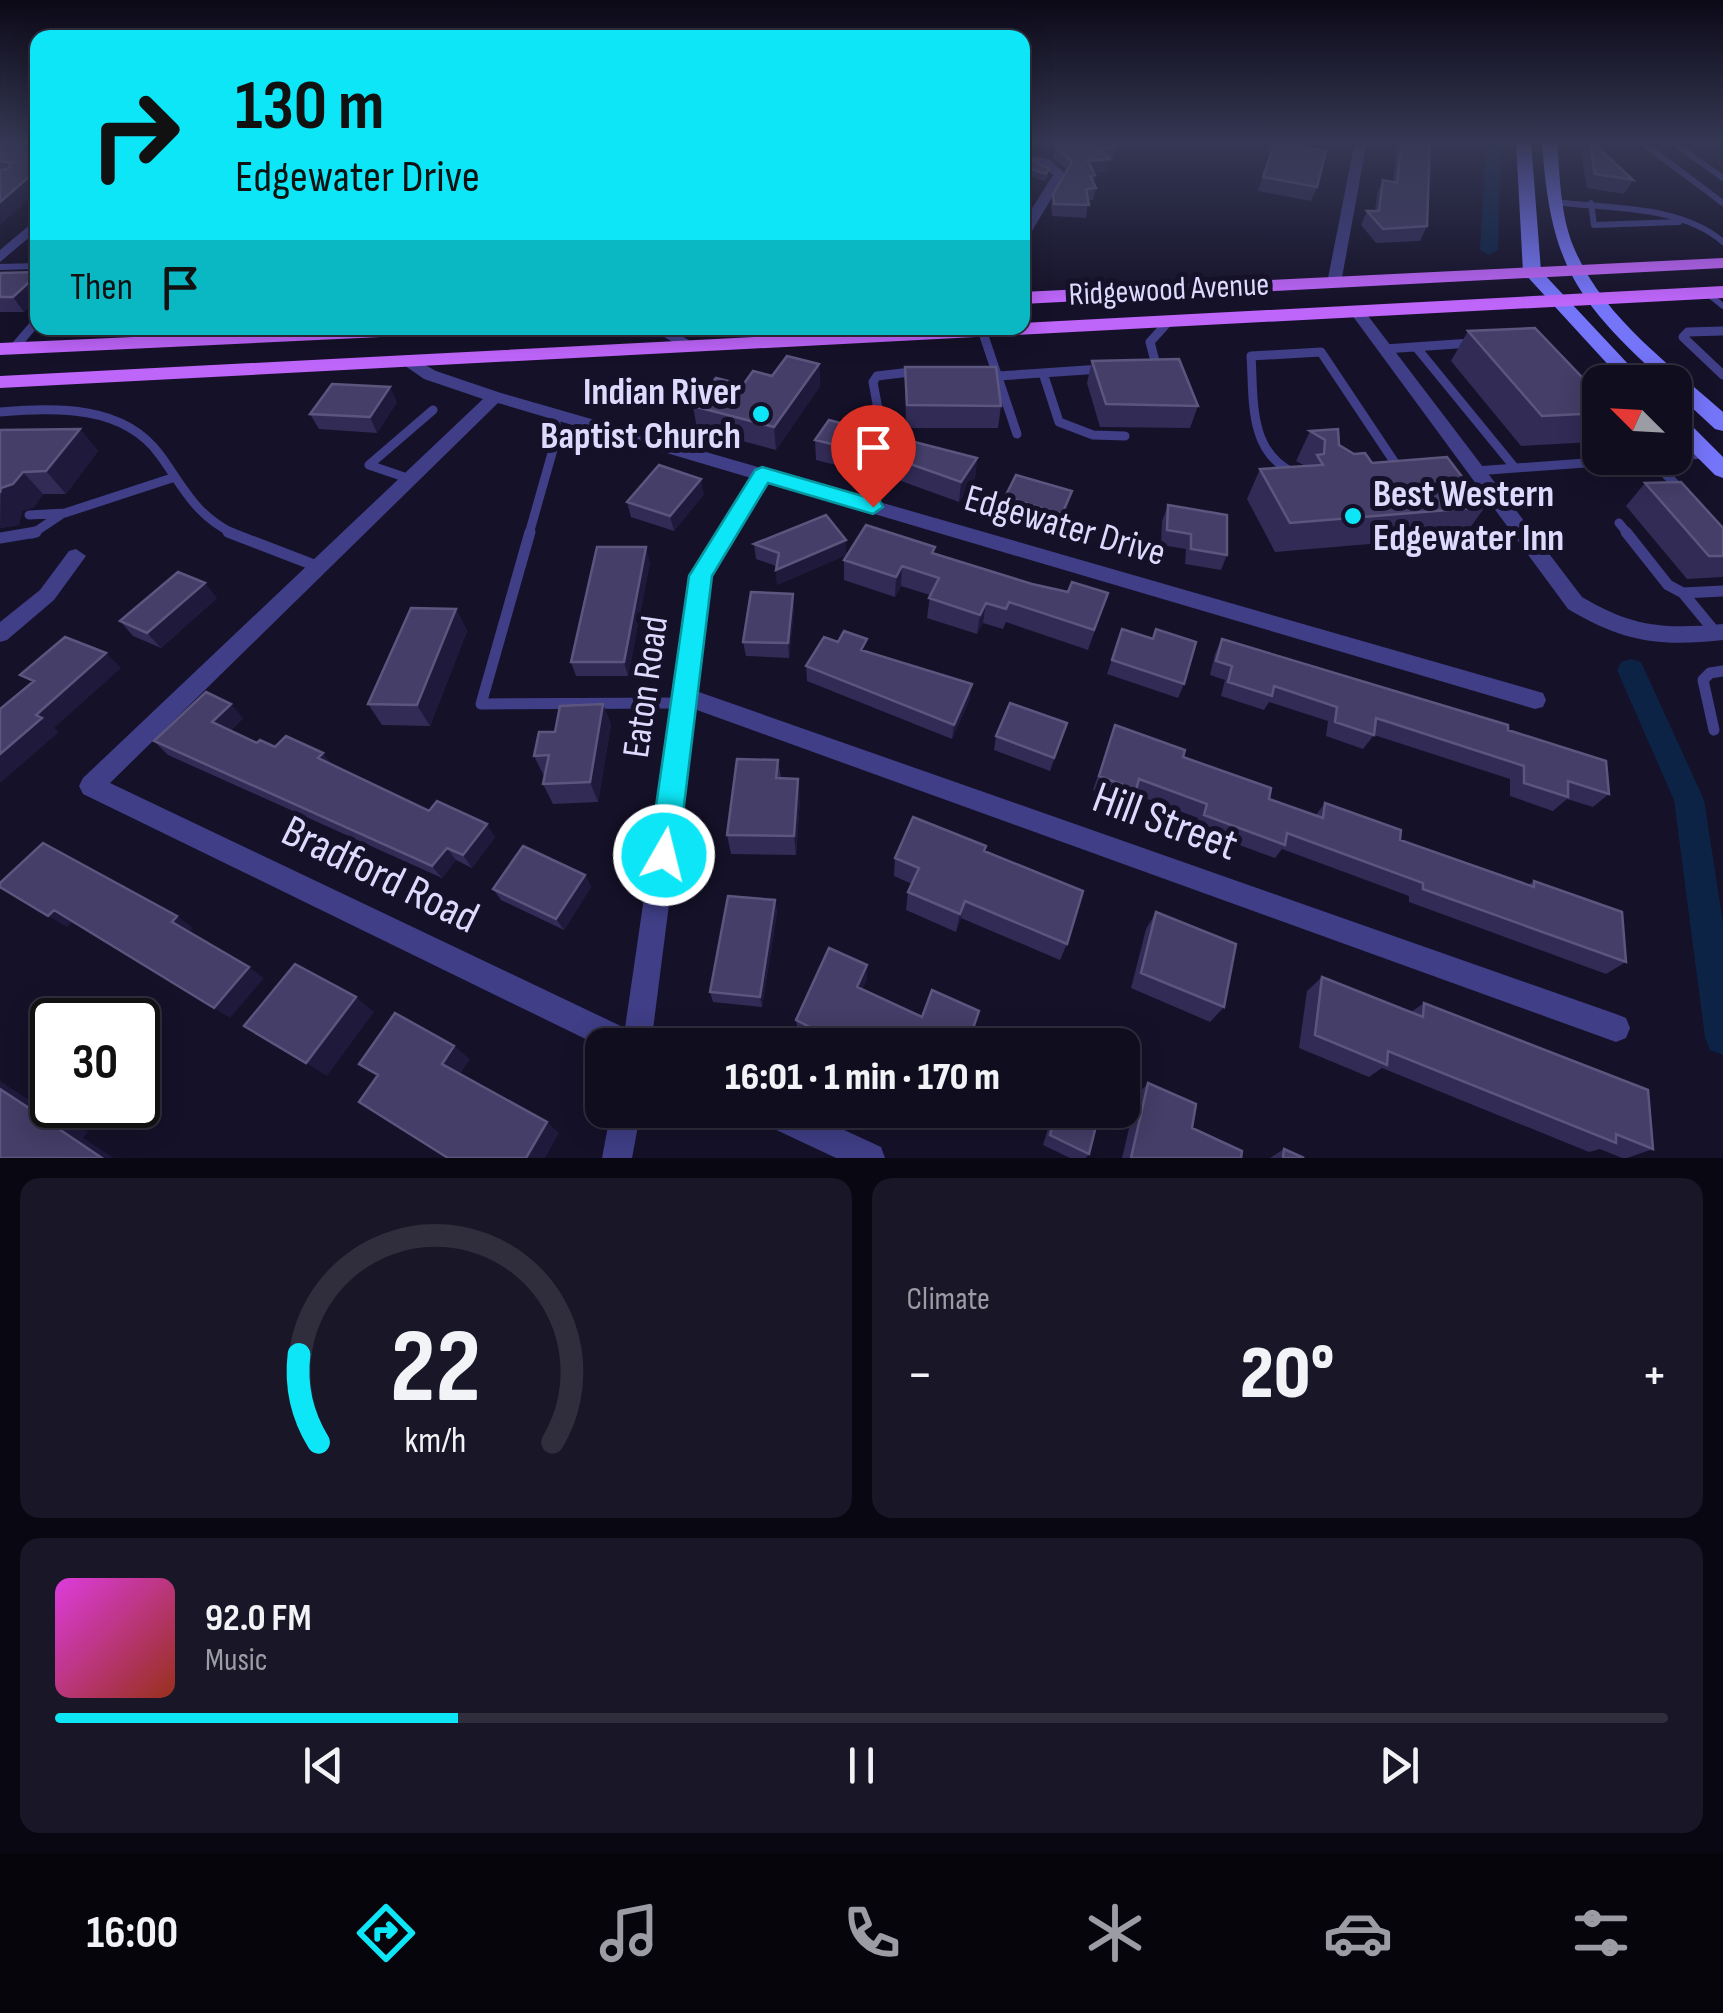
<!DOCTYPE html>
<html lang="en">
<head>
<meta charset="utf-8">
<style>
	:root { --surface:#100d1f; --page:#191628; --text:#f1f3f6; --muted:#9c9ca4; --line:#302d3d; --accent:#0de6f6 }
	body { margin:0; font-family:"Sofia Sans Condensed",sans-serif; background:var(--page); color:var(--text); height:100vh; display:flex; flex-direction:column; font-size:38px; white-space:nowrap }
	* { box-sizing:border-box; margin:0 }
	p { font-size:32px; color:var(--muted) }
	.icon { flex:none; width:55px; height:55px; fill:none; stroke:currentColor; stroke-width:2; stroke-linecap:round; stroke-linejoin:round }
	.map { position:relative; height:1158px; overflow:hidden }
	.side { display:flex; flex-direction:column; gap:20px; padding:20px; background:#090711; flex:1 }
	.side>* { flex:none }
	.top-card { position:absolute; left:30px; top:30px; width:1000px; height:305px; border-radius:20px; box-shadow:0 5px 25px #0003,0 0 0 2px var(--line); background:#0de6f6; color:#111; overflow:hidden }
	.needle { width:65px; rotate:294deg }
	.buttons { position:absolute; left:1582px; top:365px; display:grid; gap:20px }
	.buttons a { display:grid; place-items:center; width:110px; height:110px; border-radius:20px; background:var(--surface); box-shadow:0 5px 25px #0003,0 0 0 2px var(--line); font-size:50px }
	.speed { position:absolute; left:30px; top:998px; display:flex; gap:20px; font-size:50px; font-weight:700; text-align:center }
	.speed>* { display:grid; place-content:center; width:130px; height:130px; border-radius:50%; background:var(--surface); box-shadow:0 5px 25px #0003,0 0 0 2px var(--line); line-height:1 }
	.speed .limit { border:5px solid #111; border-radius:15px; background:#fff; color:#111 }
	.pin { position:absolute; display:grid; place-items:center; width:85px; height:85px; color:#fff; margin:-102px -42px; border-radius:50% 50% 50% 0; rotate:-45deg; box-shadow:0 0 10px #0007 }
	.pin .icon { rotate:45deg }
	.me { position:absolute; width:110px; margin:-55px; rotate:8deg; stroke-linejoin:round; filter:drop-shadow(0 0 8px #0008) }
	.turn { display:flex; align-items:center; gap:35px; height:210px; padding:0 40px; font-size:45px }
	.turn .icon { width:130px; height:130px; stroke-width:2.5 }
	.turn b { display:block; font-size:70px; line-height:85px }
	.then { display:flex; align-items:center; height:95px; padding:0 40px; background:#0003; gap:20px; font-size:38px }
	.big { font-size:75px; font-weight:800; line-height:1.1 }
	.side .widget { flex:1; display:flex; flex-direction:column; justify-content:center; gap:15px; min-width:0; padding:0 35px; border-radius:20px; background:var(--page) }
	.side .dial { align-items:center; gap:0 }
	.dial svg { height:260px; overflow:visible; fill:none; stroke:var(--line); stroke-width:7; stroke-linecap:round; text-anchor:middle }
	.dial text { fill:var(--text); stroke:none }
	.song { display:flex; align-items:center; gap:30px }
	.cover { width:120px; height:120px; border-radius:15px; background:linear-gradient(135deg,hsl(300 70% 55%),hsl(10 70% 35%)) }
	.played { height:10px; border-radius:5px; background:linear-gradient(90deg,var(--accent) 25%,var(--line) 25%) }
	.keys { display:flex; justify-content:space-around; direction:ltr }
	.heat { display:flex; justify-content:space-between; align-items:center; font-size:55px; direction:ltr }
	.side .tiles { flex:1; display:grid; gap:20px; grid-template-columns:1fr 1fr }
	.widget:last-child { grid-column:span 2 }
	.trip { position:absolute; left:585px; top:1028px; width:555px; height:100px; border-radius:20px; background:var(--surface); box-shadow:0 5px 25px #0003,0 0 0 2px var(--line); font-weight:800; line-height:100px; text-align:center }
	.tabs { display:flex; height:160px; justify-content:space-around; align-items:center; background:#06050c; color:var(--muted) }
	.tabs .icon { width:70px; height:70px }
	.tabs .active { color:var(--accent) }
	.tabs b { font-size:45px; color:var(--text) }
	.map>svg:first-child { display:block }
	.lines { fill:none; stroke-linecap:round; stroke-linejoin:round }
	.canal { fill:#0d2346; fill-rule:evenodd }
	.lane-far2 { stroke:#3f3e86; stroke-width:6 }
	.lane-far1 { stroke:#3f3e86; stroke-width:9 }
	.lane { stroke:#3f3e86; stroke-width:11 }
	.street { fill:#3f3e86; fill-rule:evenodd }
	.secondary { fill:#7575fa; fill-rule:evenodd }
	.primary { fill:#be65fa; fill-rule:evenodd }
	.wall { fill:#322b56 }
	.shaded-wall { fill:#1f193c }
	.building { fill:#443e68; stroke:#5c567f; stroke-width:2.5 }
	.route { fill:#0de6f6; stroke:#0896a0; stroke-width:2.5 }
	.poi-dot { fill:#0de6f6; stroke:#151129; stroke-width:4 }
	.labels { text-anchor:middle; dominant-baseline:central; stroke-width:10; stroke-linejoin:round; paint-order:stroke }
	.far-street-label { font-size:32px; fill:#dddafe; stroke:#151129 }
	.poi-label { font-size:38px; font-weight:bold; fill:#dddafe; stroke:#151129; text-anchor:end }
	.street-label { font-size:38px; fill:#dddafe; stroke:#151129 }
	.near-street-label { font-size:45px; fill:#dddafe; stroke:#151129 }
</style>
</head>
<body>
<div class="map">
<svg width="1723" height="1158" viewBox="0 0 1723 1158">
	<rect width="100%" height="100%" fill="#151129"/>
	<g class="lines">
		<!-- canal -->
		<path class="canal" d="M1486,141h15l-3,109 -9,5 -9,-5z
			M1631,659l10,3 63,138 19,123v132l-13,-5 -5,-13 -31,-237 -57,-130 4,-8z"/>
		<!-- lane-far2 -->
		<path class="lane-far2" d="M1640,141l83,62
			M1671,141l52,37
			M1555,202c54,7 126,3 168,40
			M1591,203l3,22 85,-3
			M0,267l38,-1
			M1707,293l16,13"/>
		<!-- lane-far1 -->
		<path class="lane-far1" d="M982,330l35,104
			M1723,331l-35,1 -5,5 40,38
			M138,342l10,-14
			M1416,347l99,121
			M13,349l25,-29
			M1385,349l86,-6
			M1148,365l7,-4 -5,-19 20,-22
			M1043,373l16,49 34,13 32,1
			M998,376l103,-7
			M0,412c56,-4 123,-8 160,43 24,33 35,60 74,79
			M880,420l-7,-38 4,-6 42,-5
			M1675,456l29,-2
			M1650,458l32,33
			M1476,471l177,-13
			M1292,472c-44,-22 -38,-73 -41,-116l70,-4 76,114
			M410,479l-41,-14 64,-55
			M29,515l36,-2 107,-35
			M1619,523l9,11
			M32,534l30,-20
			M529,534l27,-95v-24"/>
		<!-- lane -->
		<path class="lane" d="M228,532l91,35
			M530,532l-49,172 203,-1
			M1626,532l42,53 15,8
			M0,538l36,-6
			M1716,633l-33,-40 40,-2
			M1714,730l-11,-50 7,-7 13,-2"/>
		<!-- street -->
		<path class="street" d="M1355,141h12l-26,142 -7,4 -7,-4z
			M1022,154l27,5 17,15 -37,62 -7,4v-16l31,-49 -12,-10 -19,-3z
			M38,218v12l-38,32v-12z
			M1357,306l5,2 220,289c52,31 83,32 141,27v16c-64,7 -100,2 -155,-31l-219,-298z
			M649,328h19l29,17 -2,3h-12z
			M407,355l29,16 65,22 1042,300 3,7 -3,7 -8,2 -769,-227 -55,93 -15,116 920,323 10,4 4,10 -4,10 -10,4 -922,-333 -43,336 -49,2 -519,-253 -4,-8 4,-8 400,-379 -59,-20 -23,-16v-6zM498,403l253,75 -60,97 -66,453 -515,-245z
			M76,549l10,7 -32,44 -47,40 -7,2v-20l40,-32 29,-39z
			M611,1110h30l-9,48h-30z
			M753,1110h48l80,37 4,11h-49l-79,-37z"/>
		<!-- secondary -->
		<path class="secondary" d="M1516,141h15l10,130 104,111h-21l-101,-110z
			M1542,141h15c3,35 3,74 17,107 29,69 95,116 149,164v19l-8,-2 -40,-37v-10h-10c-90,-82 -115,-118 -123,-241z
			M1675,415l8,2 40,40v21l-8,-3 -40,-40z"/>
		<!-- primary -->
		<path class="primary" d="M1723,258v10l-701,36v-12z
			M1723,286v12l-1723,90v-12l930,-48h92v-5z
			M332,328h122l-10,6 -444,21v-12z"/>
	</g>
	<!-- wall -->
	<path class="wall" d="M0,141h38l-38,84z
		M1022,141h14l-7,11h-7z
		M1092,141h30l-9,18h-4l-2,12 -13,1 1,3 -1,9 2,4 -3,12h-5l-2,18 -34,-2 -1,-10 2,-12 14,-24 -14,-12 2,-12 36,-3z
		M1398,141h32l-3,85 -7,15 -44,2 -15,-18 6,-14h8l2,-17 6,-14 10,2z
		M1588,141h3l42,39 -9,14 -37,-6 -6,-34z
		M1275,142l30,5 12,40 -6,14 -53,-10z
		M1023,166l25,10 -4,5 -22,-8z
		M38,272v27l-14,13h-24v-39z
		M1468,331l132,65v36l-7,10 -72,4 -70,-85z
		M1092,361l106,45 -8,22 -90,-1 -13,-44z
		M819,364l1,22 -44,64 -79,-21 -4,-23 50,-21z
		M905,367l96,39 -3,22h-92z
		M397,402l-20,31 -58,-4 -9,-15z
		M80,429l18,22 -32,43h-23l-9,13 -12,4 -3,14 -19,3v-98z
		M1310,431l62,32 113,44 -21,29 -189,16 -28,-53 13,-30 45,-3 -9,-5z
		M815,440l162,18 -2,20 -16,24 -58,-21 -85,-21z
		M1645,483l78,45v49l-36,2 -61,-73z
		M704,494l-30,37 -43,-14 -4,-15z
		M1005,497l63,9 -10,23 -56,-17z
		M1168,505l59,50 -6,15 -36,-6 1,-15 -25,-4 1,-24z
		M754,544l92,11 -69,30 -1,-19 -20,-7z
		M934,554l98,30 36,8 40,1 -20,57 -82,-28 -3,7 -20,-6 -6,11 -50,-16 3,-23 -29,-9 -6,11 -51,-17v-20z
		M650,562l-22,114h-52l-5,-14z
		M217,598l-56,50 -28,-12 -13,-15z
		M794,608l-5,50 -43,-2 -3,-14z
		M456,609l11,22 -37,95 -48,-1 -14,-21z
		M1122,629l30,9 32,46 -6,14 -71,-24z
		M1222,639l286,91 101,64 -16,13 -26,-8 -14,12 -43,-15v-17l-136,-44 -11,14 -37,-13 2,-15 -59,-19 -5,8 -43,-14 4,-16 -15,-5 5,-21z
		M867,652l103,46 -18,41 -145,-58 -1,-15z
		M603,704l8,21 -13,77 -45,2 -10,-20 1,-8 -10,-20z
		M243,718l-13,13 27,12 18,4 58,19 96,45 66,26 -23,31 -16,-8 -14,18 -274,-123 -14,-14z
		M1115,725l154,74 46,17 10,-13 75,37 128,45 6,-4 92,81 -20,12 -197,-72v-6l-127,-47 -7,9 -79,-29 2,-11 -64,-24 -4,10 -37,-14z
		M996,736l66,1 -12,34 -56,-21z
		M778,760l3,18 19,21 -4,56 -65,-1 -4,-19z
		M986,846l-1,6 82,92 -7,16 -99,-42 -5,14 -50,-22 2,-18 4,-8 -18,-8 1,-18z
		M585,875l6,12 -27,43 -63,-30 -8,-11z
		M775,900l2,12 -15,95 -49,-5 -3,-10z
		M1156,912l68,95 -14,15 -79,-34 15,-59z
		M1322,977l89,35 13,-9 229,146 -26,9h-5l-22,-9 -11,3 -207,-84 -13,9 -70,-29 8,-57z
		M867,979l-5,10 124,56h-131l-7,-3 -1,3h-25l-24,-12 -2,-13z
		M1148,1083l44,45 49,30h-119l15,-63z
		M968,1110h13l-2,5z
		M1032,1110h68l-11,44 -3,4h-16l-27,-13 8,-26z
		M1284,1149l20,9h-34z"/>
	<!-- shaded-wall -->
	<path class="shaded-wall" d="M1118,141h4l-9,18 2,-12z
		M1109,159l-2,12 -21,2 2,-12z
		M38,169v23l-38,33v-23z
		M38,274v25l-14,13 -11,-15z
		M819,364l1,22 -44,64 -2,-23z
		M390,387l7,15 -20,31 -7,-16z
		M80,429l18,22 -32,43 -20,-23z
		M977,458l-2,20 -16,24 2,-20z
		M23,472l20,22 -9,13 -12,4 -3,14 -19,3 1,-40z
		M701,479l3,15 -30,37 -4,-15z
		M1072,491l-4,15 -10,23 4,-15z
		M846,540v15l-69,30 -1,-15z
		M646,547l4,15 -22,114 -4,-14z
		M902,566l-1,20 -6,11 1,-20z
		M205,583l12,15 -56,50 -14,-15z
		M793,594l1,14 -5,50 -1,-15z
		M986,603l-3,20 -6,11 3,-19z
		M456,609l11,22 -37,95 -13,-21z
		M106,653l15,15 -67,60 5,4 -59,51v-29l36,-39z
		M972,684l-2,14 -18,41 2,-14z
		M231,704l12,14 -18,18 -13,-14z
		M603,704l8,21 -13,77 -8,-20z
		M323,753l11,14 -16,-9z
		M798,779l2,20 -4,56 -2,-19z
		M487,824l8,13 -23,31 -9,-13z
		M447,848l9,12 -14,18 -10,-12z
		M585,875l6,12 -27,43 -8,-11z
		M775,900l2,12 -15,95 -2,-10z
		M965,901l-4,17 -5,14 4,-18z
		M54,910l19,12 -6,5 -19,-11z
		M177,916l16,12 -5,5 -16,-11z
		M867,965v14l-9,21 -1,-13z
		M249,967l15,11 -34,40 -16,-10z
		M356,997l18,15 -47,64 -21,-13z
		M848,1029v13l-1,3h-5z
		M454,1046l16,13 -12,18 -16,-13z
		M0,1081l35,23 23,8 30,20 -5,6 31,20h-12l-43,-29 -59,-40z
		M547,1122l12,11 -14,25h-19z"/>
	<!-- building -->
	<path class="building" d="M0,141h38v28l-38,33v-32l8,-1 3,-6 -11,-2z
		M1092,141h26l-3,6 -15,2 9,10 -21,2 7,14 -5,1 6,12 -10,1 3,16 -35,-1 -1,-10 19,-32 -17,-16 36,-3z
		M1280,141h27l-2,6 21,4 -9,36 -54,-10 12,-35 5,1z
		M1402,141h28l-3,85 -44,3 -16,-18h12l4,-31 14,3z
		M1590,141h1l42,39 -38,-6z
		M1032,160l17,9 -3,5 -23,-8z
		M38,272v2l-25,23h-13v-24z
		M1535,328l65,68v17l-58,3 -74,-85z
		M787,356l32,8 -45,63 -81,-21 23,-28 27,7 10,-14 19,5z
		M1179,359l19,47 -92,-2 -14,-43z
		M905,367h91l5,39 -94,-1z
		M332,384l58,3 -20,30 -60,-3z
		M829,420l148,38 -16,24 -59,-21 -87,-21z
		M80,429l-34,42 -23,1 -10,12 -12,4 -1,5v-63z
		M1338,429l1,16 15,9 11,-1 7,10 75,-6 38,50 -195,16 -30,-54 63,-4 -6,-10 7,-1 1,-14 -15,-9z
		M659,465l42,14 -31,37 -43,-14z
		M1016,475l56,16 -10,23 -57,-17z
		M1681,482l42,46v28h-14l-64,-73z
		M1168,505l59,10v40l-36,-6v-15l-24,-4z
		M826,515l20,25 -70,30 3,-17 -25,-9z
		M866,525l69,22 -3,6 100,31 36,8 4,-10 36,11 -14,37 -85,-28 -3,7 -20,-6 -6,12 -51,-17 10,-20 -37,-12 -6,11 -52,-17z
		M597,547h49l-22,115h-53z
		M178,572l27,11 -58,50 -27,-12z
		M751,592l42,2 -5,49 -45,-1z
		M411,608l45,1 -39,96 -49,-1z
		M1122,629l31,10 3,-10 40,13 -12,42 -72,-24z
		M844,631l23,8 -6,11 111,34 -18,41 -148,-59 18,-29 14,5z
		M65,637l41,16 -70,62 6,3 -42,36v-45l34,-28 -14,-6z
		M1222,639l286,86v5l98,31 3,33 -41,-13v16l-44,-14v-17l-148,-48 -2,17 -39,-13 2,-15 -63,-21 -2,10 -44,-14 4,-16 -16,-5z
		M206,692l25,12 -19,18 45,21 3,-3 15,7 11,-11 37,17 -5,5 111,53 8,-10 50,23 -24,31 -16,-7 -15,18 -278,-125z
		M1010,703l57,20 -13,35 -58,-22z
		M603,704l-13,78 -47,2 6,-29 -15,1 5,-24h16l5,-26z
		M1115,725l70,25 -2,7 88,31 -2,11 54,19 2,-15 76,27 -1,10 134,47v-6l88,31 4,50 -203,-73v-6l-136,-50 -2,12 -81,-30 3,-11 -68,-25 -3,11 -37,-14z
		M737,759l41,1 -2,18 22,1 -4,57 -67,-1z
		M913,817l73,29 -2,5 99,40 -16,53 -102,-43 -5,13 -52,-22 11,-24 -24,-10z
		M43,843l134,73 -5,6 77,45 -35,41 -160,-98 -6,6 -48,-29v-4z
		M523,846l62,29 -29,44 -63,-30z
		M728,896l47,4 -15,97 -50,-5z
		M1156,912l80,32 -12,63 -83,-34z
		M829,948l38,17 -10,22 65,30 10,-27 47,21 -9,26 16,8h-105l-33,-16 -6,14 -46,-23z
		M295,964l61,33 -50,66 -62,-37z
		M1322,977l101,40 1,-14 224,87 5,59 -37,-15v9l-228,-92 -1,14 -72,-30z
		M395,1013l59,33 -12,18 105,58 -21,36h-78l-89,-56 19,-27 -19,-11z
		M1148,1083l48,21 -4,24 50,23 -1,7h-110z
		M0,1089l29,19 4,-5 31,21 -5,5 43,29h-102z
		M1057,1110h43l-11,44 -39,-19z
		M1284,1149l20,9h-21z"/>
	<!-- sky -->
	<linearGradient id="sky" x2="0" y2="1"><stop stop-color="#0c0917"/><stop offset="0.47" stop-color="#353854"/><stop offset="1" stop-color="#353854" stop-opacity="0"/></linearGradient>
	<rect width="1723" height="303" fill="url(#sky)"/>
	<!-- route -->
	<path class="route" d="M762,467l118,34 3,6 -10,7 -105,-31 -56,93 -34,279 -4,10 -10,3 -11,-3 -4,-10 40,-279 66,-106z"/>
	<!-- markers -->
	<g class="poi-dot">
		<circle cx="761" cy="414" r="10"/>
		<circle cx="1353" cy="516" r="10"/>
	</g>
	<g class="labels">
		<!-- far-street labels -->
		<g class="far-street-label">
			<text transform="translate(1169 290) rotate(-3)">Ridgewood Avenue</text>
		</g>
		<!-- poi labels -->
		<g class="poi-label">
			<text x="741" y="392">Indian River<tspan x="741" dy="44">Baptist Church</tspan></text>
			<text x="1373" y="494" text-anchor="start">Best Western<tspan x="1373" dy="44">Edgewater Inn</tspan></text>
		</g>
		<!-- street labels -->
		<g class="street-label">
			<text transform="translate(1065 526) rotate(16)">Edgewater Drive</text>
			<text transform="translate(646 687) rotate(-82)">Eaton Road</text>
		</g>
		<!-- near-street labels -->
		<g class="near-street-label">
			<text transform="translate(1165 822) rotate(20)">Hill Street</text>
			<text transform="translate(380 875) rotate(26)">Bradford Road</text>
		</g>
	</g>
</svg>
<div class="buttons">
<a><svg class="needle" viewBox="-14 -14 28 28"><path d="M0-13l5 13h-10z" fill="#e53935"/><path d="M0 13l5-13h-10z" fill="#9c9ca4"/></svg></a>
</div>
<div class="speed"><div class="limit">30</div></div>
<div class="pin" style="left:873px;top:507px;background:#d93025"><svg class="icon" aria-label="arrive" viewBox="0 0 24 24"><path d="M6 21V4h12l-3 4 3 4H6"/></svg></div>
<svg class="me" style="left:664px;top:855px" viewBox="-20 -20 40 40"><circle r="17" fill="#0de6f6" stroke="#fff" stroke-width="3"/><path d="M0-11L8 9 0 5-8 9z" fill="#fff"/></svg>
<div class="trip">16:01 · 1 min · 170 m</div>
<div class="top-card">
<div class="turn"><svg class="icon" aria-label="right" viewBox="0 0 24 24"><path d="M7 20v-9h11M14 6l5 5-5 5"/></svg><div><b>130 m</b>Edgewater Drive</div></div>
<div class="then">Then<svg class="icon" aria-label="arrive" viewBox="0 0 24 24"><path d="M6 21V4h12l-3 4 3 4H6"/></svg></div>
</div>
</div>
<section class="side">
<div class="tiles">
<div class="widget dial"><svg viewBox="0 0 100 80">
<path d="M14 69A42 42 0 1 1 86 69"/>
<path d="M14 69A42 42 0 0 1 8 42" stroke="#0de6f6"/>
<text x="50" y="56" font-size="32" font-weight="700">22</text>
<text x="50" y="72" font-size="11">km/h</text>
</svg></div>
<div class="widget"><p>Climate</p>
<div class="heat"><a>−</a><b class="big">20°</b><a>+</a></div>
</div>
<div class="widget">
<div class="song"><i class="cover"></i><div><b>92.0 FM</b><p>Music</p></div></div>
<div class="played"></div>
<div class="keys"><svg class="icon" aria-label="previous" viewBox="0 0 24 24"><path d="M18 5L8 12l10 7zM5 5v14"/></svg><svg class="icon" aria-label="pause" viewBox="0 0 24 24"><path d="M8 5v14M16 5v14"/></svg><svg class="icon" aria-label="next" viewBox="0 0 24 24"><path d="M6 5l10 7-10 7zM19 5v14"/></svg></div>
</div>
</div>
</section>
<nav class="tabs">
<b>16:00</b>
<svg class="icon active" aria-label="directions" viewBox="0 0 24 24"><path d="M12 3l9 9-9 9-9-9zM9 14v-3h6M13 9l2 2-2 2"/></svg>
<svg class="icon" aria-label="music" viewBox="0 0 24 24"><path d="M9 18V5l10-2v13"/><circle cx="6" cy="18" r="3"/><circle cx="16" cy="16" r="3"/></svg>
<svg class="icon" aria-label="phone" viewBox="0 0 24 24"><path d="M5 4h4l2 5-3 2q2 4 5 5l2-3 5 2v4C11 20 4 13 5 4z"/></svg>
<svg class="icon" aria-label="climate" viewBox="0 0 24 24"><path d="M12 3v18M4 7l16 10M4 17L20 7"/></svg>
<svg class="icon" aria-label="car" viewBox="0 0 24 24"><path d="M5 17H2v-5l4-1 3-4h7l3 4 3 1v5h-3M9 17h6M6 11h13"/><circle cx="7" cy="17" r="2"/><circle cx="17" cy="17" r="2"/></svg>
<svg class="icon" aria-label="filters" viewBox="0 0 24 24"><path d="M4 7h16M4 17h16"/><circle cx="9" cy="7" r="2"/><circle cx="15" cy="17" r="2"/></svg>
</nav>
</body>
</html>
